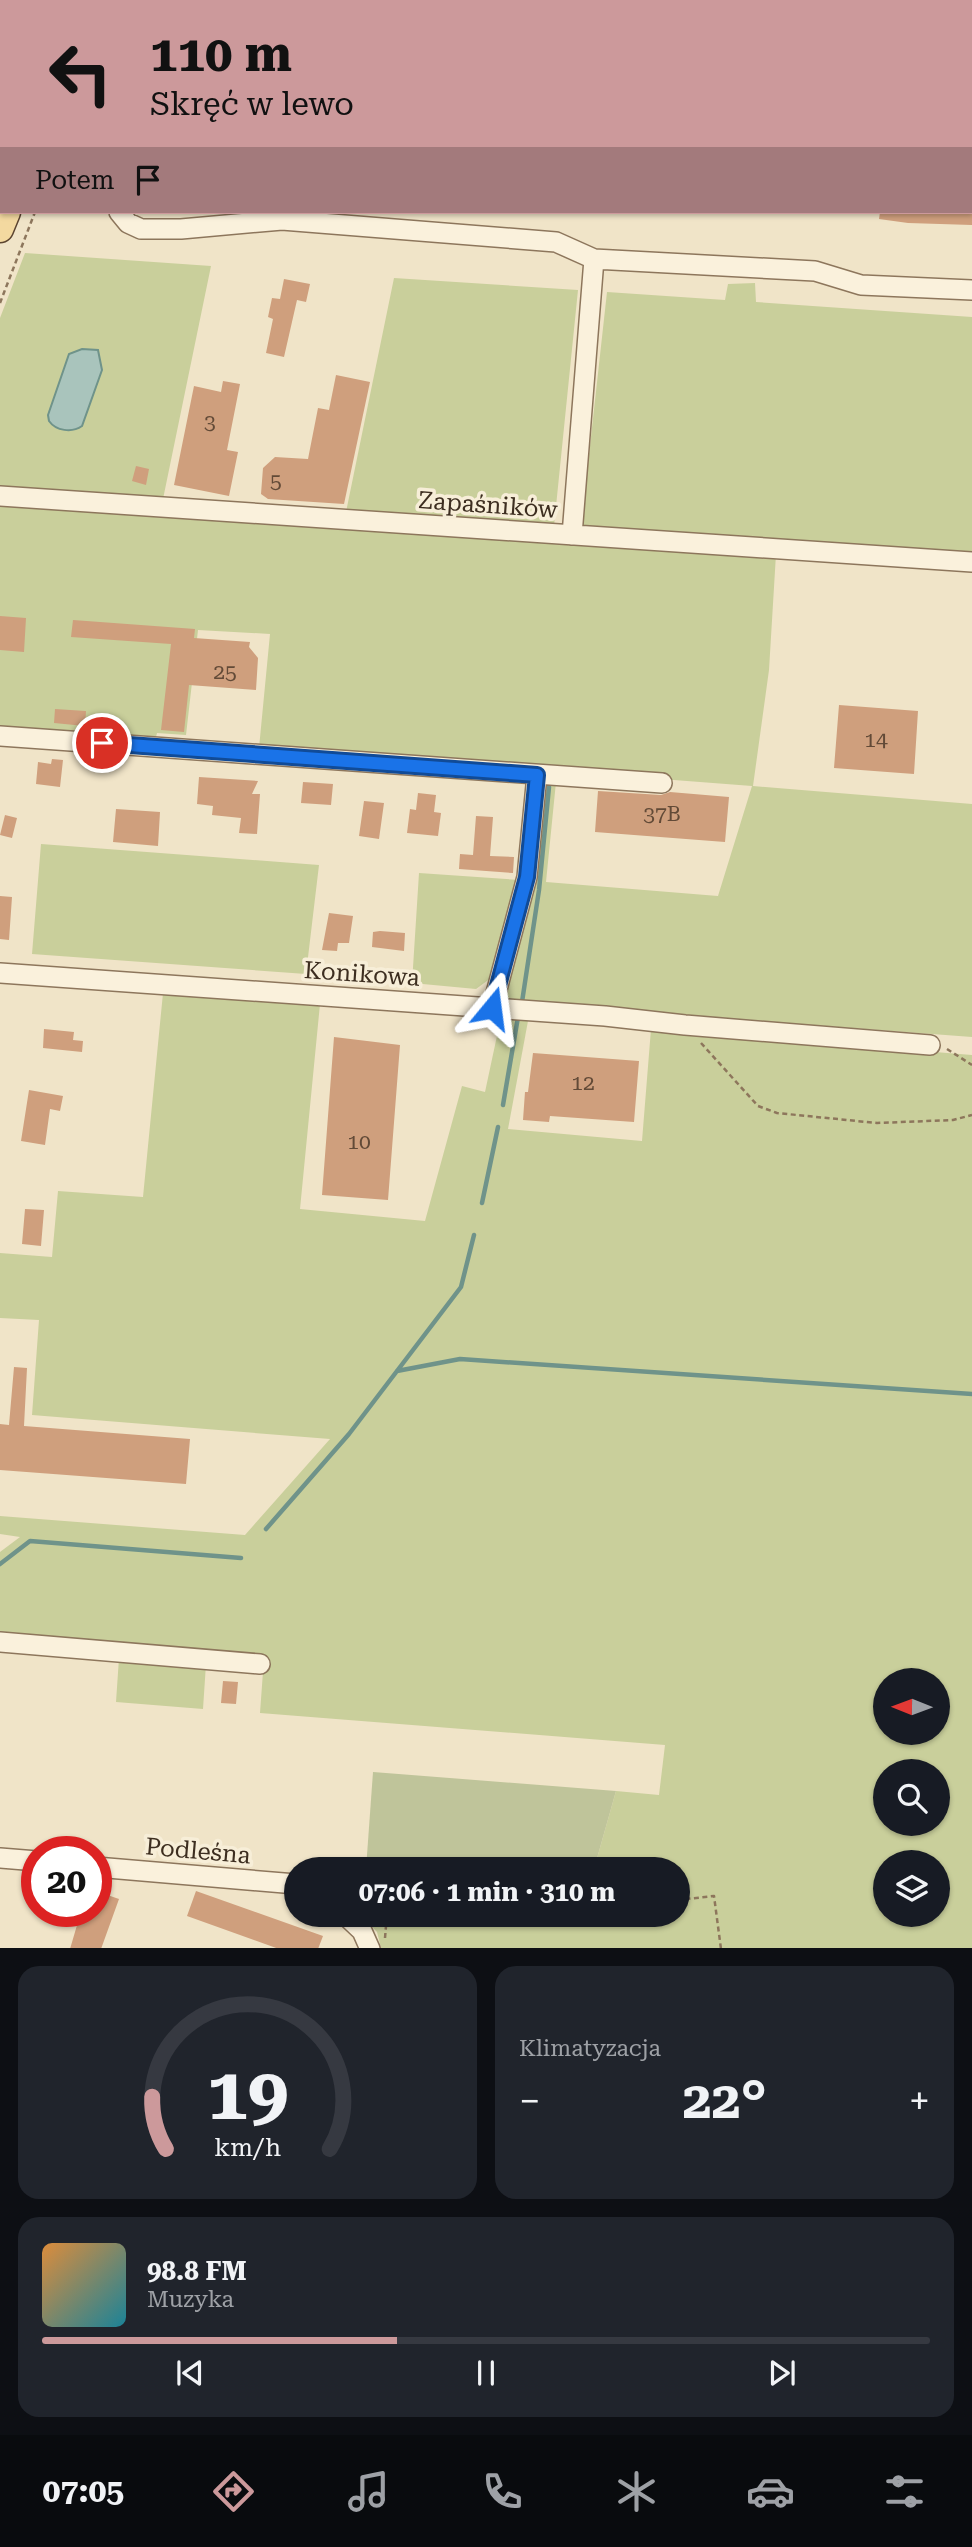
<!DOCTYPE html>
<html lang="pl">
<head>
<meta charset="utf-8">
<style>
	:root { --surface:#171b24; --page:#20242c; --text:#f1f3f6; --muted:#9ea1a6; --line:#363941; --accent:#cc999b }
	body { margin:0; font-family:"Roboto Serif",serif; background:var(--page); color:var(--text); height:100vh; display:flex; flex-direction:column; font-size:26px; white-space:nowrap }
	* { box-sizing:border-box; margin:0 }
	p { font-size:23px; color:var(--muted) }
	.icon { flex:none; width:38px; height:38px; fill:none; stroke:currentColor; stroke-width:2; stroke-linecap:round; stroke-linejoin:round }
	.map { position:relative; height:1948px; overflow:hidden }
	.side { display:flex; flex-direction:column; gap:18px; padding:18px; background:#0d0f14; flex:1 }
	.side>* { flex:none }
	.guide { position:absolute; left:0px; top:0px; width:973px; height:214px; box-shadow:0 2px 5px #0004; background:#cc999b; color:#111; overflow:hidden }
	.needle { width:46px; rotate:271deg }
	.fabs { position:absolute; left:873px; top:1668px; display:grid; gap:14px }
	.fabs a { display:grid; place-items:center; width:77px; height:77px; border-radius:50%; background:var(--surface); box-shadow:0 2px 5px #0004; font-size:35px }
	.speed { position:absolute; left:21px; top:1836px; display:flex; gap:14px; font-size:35px; font-weight:700; text-align:center }
	.speed>* { display:grid; place-content:center; width:91px; height:91px; border-radius:50%; background:var(--surface); box-shadow:0 2px 5px #0004; line-height:1 }
	.speed .limit { border:10px solid #d22; background:#fff; color:#111 }
	.pin { position:absolute; display:grid; place-items:center; width:60px; height:60px; color:#fff; margin:-30px; border:4px solid #fff; border-radius:50%; box-shadow:0 2px 7px #0007 }
	.me { position:absolute; width:77px; margin:-38px; rotate:16deg; stroke-linejoin:round; filter:drop-shadow(0 0 5px #0008) }
	.turn { display:flex; align-items:center; gap:24px; height:147px; padding:0 35px; font-size:32px }
	.turn .icon { width:91px; height:91px; stroke-width:2.5 }
	.turn b { display:block; font-size:49px; line-height:60px }
	.then { display:flex; align-items:center; height:66px; padding:0 35px; background:#0003; gap:14px; font-size:26px }
	.big { font-size:52px; font-weight:700; line-height:1.1 }
	.side .tile { flex:1; display:flex; flex-direction:column; justify-content:center; gap:10px; min-width:0; padding:0 24px; border-radius:21px; background:var(--page) }
	.side .dial { align-items:center; gap:0 }
	.dial svg { height:182px; overflow:visible; fill:none; stroke:var(--line); stroke-width:7; stroke-linecap:round; text-anchor:middle }
	.dial text { fill:var(--text); stroke:none }
	.song { display:flex; align-items:center; gap:21px }
	.cover { width:84px; height:84px; border-radius:10px; background:linear-gradient(135deg,hsl(30 70% 55%),hsl(190 70% 35%)) }
	.played { height:7px; border-radius:4px; background:linear-gradient(90deg,var(--accent) 40%,var(--line) 40%) }
	.keys { display:flex; justify-content:space-around; direction:ltr }
	.heat { display:flex; justify-content:space-between; align-items:center; font-size:38px; direction:ltr }
	.side .tiles { flex:1; display:grid; gap:18px; grid-template-columns:1fr 1fr }
	.tile:last-child { grid-column:span 2 }
	.trip { position:absolute; left:284px; top:1857px; width:406px; height:70px; border-radius:35px; background:var(--surface); box-shadow:0 2px 5px #0004; font-weight:700; line-height:70px; text-align:center }
	.dock { display:flex; height:112px; justify-content:space-around; align-items:center; background:#090b0e; color:var(--muted) }
	.dock .icon { width:49px; height:49px }
	.dock .active { color:var(--accent) }
	.dock b { font-size:32px; color:var(--text) }
	.map>svg:first-child { display:block }
	.green { fill:#c9cf9b; fill-rule:evenodd }
	.cemetery { fill:#bfc49a }
	.water { fill:#a9c4bc; stroke:#6f938a; stroke-width:2 }
	.lines { fill:none; stroke-linecap:round; stroke-linejoin:round }
	.stream { stroke:#6f938a; stroke-width:4.5 }
	.building { fill:#cf9f7d }
	.minor-casing { stroke:#8d765c; stroke-width:22 }
	.major-casing { stroke:#5b4430; stroke-width:29 }
	.path { stroke:#8d765c; stroke-width:2.5; stroke-dasharray:5 3.5; stroke-linecap:butt }
	.minor { stroke:#faf1dc; stroke-width:19 }
	.major { stroke:#f3d9a0; stroke-width:26 }
	.route-casing { stroke:#114b97; stroke-width:18 }
	.route { stroke:#1a73e8; stroke-width:12 }
	.labels { text-anchor:middle; dominant-baseline:central; stroke-width:7; stroke-linejoin:round; paint-order:stroke }
	.number-label { font-size:21px; fill:#624a37 }
	.street-label { font-size:24px; fill:#3d2e20; stroke:#f7eed8 }
</style>
</head>
<body>
<div class="map">
<svg width="972" height="1949" viewBox="0 0 972 1949">
	<rect width="100%" height="100%" fill="#f0e4c8"/>
	<!-- green -->
	<path class="green" d="M0,0h48l-46,2 -2,131z
		M120,0h852v61l-1,-59h-852z
		M25,253l186,13 -48,233 -163,-12v-169z
		M394,278l184,12 -24,236 -208,-14z
		M755,283l1,19 216,15v237l-391,-27 26,-235 118,8 3,-16z
		M0,503l776,51 -7,116 -16,116 219,18v233l-470,-35 44,-219 10,-1 -10,100 172,14 34,-110 -493,-38 11,-114 -72,-4 -12,105 -29,-2 -2,8 -155,-12z
		M41,844l278,21 -13,109 -274,-20z
		M419,873l100,7 -28,98 -15,11 -64,-6z
		M163,993l157,11 -20,205 125,12 37,-135 23,6 16,-75 27,4 -20,108 134,12 9,-112 321,26v893h-591l-4,-16 -16,-17 316,-1v-45h-83l22,-78 43,4 6,-50 -405,-32 4,-55 -264,-21v-85l20,-15 -20,-3v-18l245,19 85,-96 -298,-24 7,-95 -39,-2v-65l52,4 6,-66 85,6zM886,1680h52v52h-52zM886,1771h52v53h-52zM886,1862h52v52h-52z
		M119,1658l87,6 -3,45 -87,-7z"/>
	<!-- cemetery -->
	<path class="cemetery" d="M373,1772l243,19 -22,78h-228z"/>
	<!-- water -->
	<path class="water" d="M82,349l16,1 4,20 -20,56c-10,7 -26,5 -33,-5l-1,-6 21,-61z"/>
	<g class="lines">
		<!-- stream -->
		<path class="stream" d="M522,1002l17,-112 10,-103
			M503,1105l15,-88
			M482,1203l16,-76
			M397,1371l63,-12 512,35
			M266,1529l83,-95 112,-147 13,-52
			M0,1564l30,-23 211,17"/>
	</g>
	<!-- building -->
	<path class="building" d="M880,212h92v13l-64,-2 -29,-4z
		M284,279l26,5 -4,18 -9,-2 -13,57 -18,-4 7,-34 -5,-2 4,-19 8,1z
		M336,375l34,7 -26,122 -76,-5 -7,-5 2,-26 12,-11 33,2 10,-51 11,2z
		M223,381l17,3 -13,66 11,2 -9,44 -55,-11 20,-99 27,6z
		M136,466l13,3 -3,16 -14,-4z
		M0,616l26,2 -2,34 -24,-2z
		M73,620l122,9 -1,9 56,4 -1,5 9,11 -2,32 -67,-5 -5,47 -23,-2 10,-86 -100,-7z
		M839,705l79,6 -4,63 -80,-6z
		M55,709l31,2 -1,15 -31,-3z
		M52,759l11,1 -3,27 -24,-3 2,-22 13,2z
		M199,777l59,4 -6,13h8l-3,40 -18,-1 2,-15 -29,-3 1,-9 -16,-2z
		M303,782l30,2 -2,21 -30,-2z
		M598,791l63,4 9,-3 59,5 -4,45 -130,-10z
		M418,793l18,2 -2,17 7,1 -3,23 -31,-3 3,-24 6,1z
		M364,801l20,2 -5,36 -20,-3z
		M116,809l44,3 -2,34 -45,-4z
		M5,815l12,3 -5,20 -12,-3z
		M476,816l17,1 -3,39 24,1 -1,16 -54,-4 1,-15 13,1z
		M0,896l12,1 -3,43 -9,-1z
		M329,913l24,3 -4,27h-11l-1,8 -15,-1z
		M380,931l25,2 -1,18 -32,-4 1,-15z
		M44,1029l30,3 -1,8 10,1 -1,11 -39,-4z
		M334,1037l66,8 -12,155 -66,-5z
		M533,1053l106,8 -5,61 -84,-6 -1,6 -26,-2 2,-28h3z
		M29,1090l34,6 -3,15 -10,-2 -5,36 -24,-4z
		M25,1209l19,1 -3,36 -19,-2z
		M14,1367l13,1 -3,58 166,13 -4,45 -186,-14v-46l9,1z
		M223,1681l15,1 -2,22 -15,-1z
		M96,1891l23,8 -18,50h-31l10,-34 2,1 2,-5h12z
		M196,1891l127,45 -5,13h-39l-92,-33z"/>
	<g class="lines">
		<defs>
			<path id="minor" d="M119,212l9,11 13,6h40l101,-9 274,22 38,17 221,12 46,14 111,5
				M0,496l972,66
				M572,535l22,-276
				M0,736l662,47
				M0,973l605,43 80,9 245,20
				M492,1008l35,-131 10,-102
				M0,1642l260,22
				M0,1858l37,3
				M96,1867l200,17
				M344,1914l18,17 8,18"/>
			<path id="major" d="M87,2v-2
				M0,229l7,-17"/>
		</defs>
		<!-- minor casing -->
		<use href="#minor" class="minor-casing"/>
		<!-- major casing -->
		<use href="#major" class="major-casing"/>
		<!-- path -->
		<path class="path" d="M52,2l1,-2
			M114,2l1,-2
			M0,144l2,-4
			M0,303l35,-91
			M701,1043l57,63 19,7 100,10 76,-3 19,-5
			M947,1049l25,16
			M328,1869l16,-2 11,2
			M677,1900l37,-4 7,53
			M385,1938l2,-24"/>
		<!-- minor -->
		<use href="#minor" class="minor"/>
		<!-- major -->
		<use href="#major" class="major"/>
	</g>
	<g class="lines">
		<defs>
			<path id="route" d="M102,743l435,32 -10,102 -35,131"/>
		</defs>
		<!-- route casing -->
		<use href="#route" class="route-casing"/>
		<!-- route -->
		<use href="#route" class="route"/>
	</g>
	<g class="labels">
		<!-- number labels -->
		<g class="number-label">
			<text x="210" y="422">3</text>
			<text x="276" y="481">5</text>
			<text x="225" y="672">25</text>
			<text x="876" y="740">14</text>
			<text x="662" y="814">37B</text>
			<text x="583" y="1083">12</text>
			<text x="359" y="1142">10</text>
		</g>
		<!-- street labels -->
		<g class="street-label">
			<text transform="translate(488 505) rotate(4)">Zapaśników</text>
			<text transform="translate(362 974) rotate(4)">Konikowa</text>
			<text transform="translate(198 1851) rotate(5)">Podleśna</text>
		</g>
	</g>
</svg>
<div class="fabs">
<a><svg class="needle" viewBox="-14 -14 28 28"><path d="M0-13l5 13h-10z" fill="#e53935"/><path d="M0 13l5-13h-10z" fill="#9ea1a6"/></svg></a>
<a><svg class="icon" aria-label="search" viewBox="0 0 24 24"><circle cx="10" cy="10" r="6"/><path d="M15 15l6 6"/></svg></a>
<a><svg class="icon" aria-label="layers" viewBox="0 0 24 24"><path d="M12 4l9 5-9 5-9-5zM3 14l9 5 9-5"/></svg></a>
</div>
<div class="speed"><div class="limit">20</div></div>
<div class="pin" style="left:102px;top:743px;background:#d93025"><svg class="icon" aria-label="arrive" viewBox="0 0 24 24"><path d="M6 21V4h12l-3 4 3 4H6"/></svg></div>
<svg class="me" style="left:492px;top:1008px" viewBox="-20 -20 40 40"><path d="M0-17L14 15 0 8-14 15z" fill="#1a73e8" stroke="#fff" stroke-width="4"/></svg>
<div class="trip">07:06 · 1 min · 310 m</div>
<div class="guide">
<div class="turn"><svg class="icon" aria-label="left" viewBox="0 0 24 24"><path d="M17 20v-9H6M10 6l-5 5 5 5"/></svg><div><b>110 m</b>Skręć w lewo</div></div>
<div class="then">Potem<svg class="icon" aria-label="arrive" viewBox="0 0 24 24"><path d="M6 21V4h12l-3 4 3 4H6"/></svg></div>
</div>
</div>
<section class="side">
<div class="tiles">
<div class="tile dial"><svg viewBox="0 0 100 80">
<path d="M14 69A42 42 0 1 1 86 69"/>
<path d="M14 69A42 42 0 0 1 8 46" stroke="#cc999b"/>
<text x="50" y="56" font-size="32" font-weight="700">19</text>
<text x="50" y="72" font-size="11">km/h</text>
</svg></div>
<div class="tile"><p>Klimatyzacja</p>
<div class="heat"><a>−</a><b class="big">22°</b><a>+</a></div>
</div>
<div class="tile">
<div class="song"><i class="cover"></i><div><b>98.8 FM</b><p>Muzyka</p></div></div>
<div class="played"></div>
<div class="keys"><svg class="icon" aria-label="previous" viewBox="0 0 24 24"><path d="M18 5L8 12l10 7zM5 5v14"/></svg><svg class="icon" aria-label="pause" viewBox="0 0 24 24"><path d="M8 5v14M16 5v14"/></svg><svg class="icon" aria-label="next" viewBox="0 0 24 24"><path d="M6 5l10 7-10 7zM19 5v14"/></svg></div>
</div>
</div>
</section>
<nav class="dock">
<b>07:05</b>
<svg class="icon active" aria-label="directions" viewBox="0 0 24 24"><path d="M12 3l9 9-9 9-9-9zM9 14v-3h6M13 9l2 2-2 2"/></svg>
<svg class="icon" aria-label="music" viewBox="0 0 24 24"><path d="M9 18V5l10-2v13"/><circle cx="6" cy="18" r="3"/><circle cx="16" cy="16" r="3"/></svg>
<svg class="icon" aria-label="phone" viewBox="0 0 24 24"><path d="M5 4h4l2 5-3 2q2 4 5 5l2-3 5 2v4C11 20 4 13 5 4z"/></svg>
<svg class="icon" aria-label="climate" viewBox="0 0 24 24"><path d="M12 3v18M4 7l16 10M4 17L20 7"/></svg>
<svg class="icon" aria-label="car" viewBox="0 0 24 24"><path d="M5 17H2v-5l4-1 3-4h7l3 4 3 1v5h-3M9 17h6M6 11h13"/><circle cx="7" cy="17" r="2"/><circle cx="17" cy="17" r="2"/></svg>
<svg class="icon" aria-label="filters" viewBox="0 0 24 24"><path d="M4 7h16M4 17h16"/><circle cx="9" cy="7" r="2"/><circle cx="15" cy="17" r="2"/></svg>
</nav>
</body>
</html>
